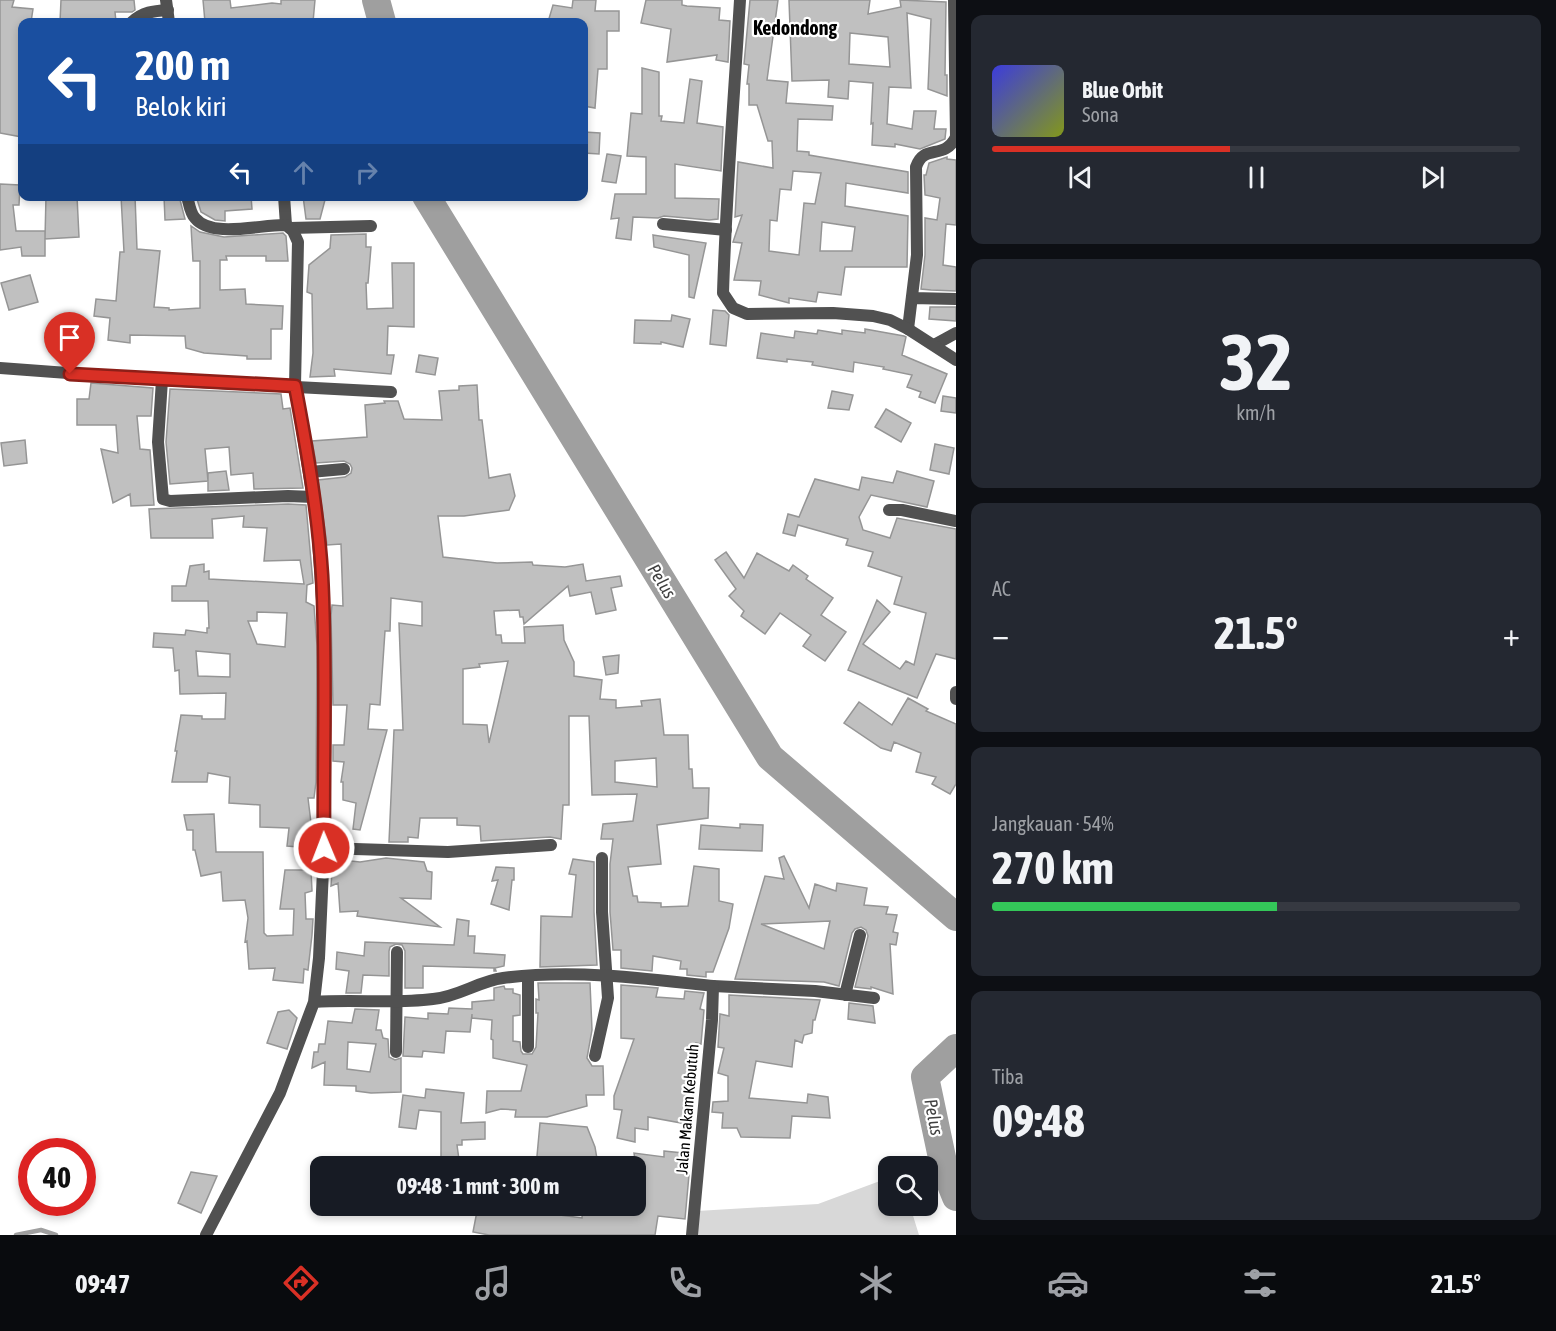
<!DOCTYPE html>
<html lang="id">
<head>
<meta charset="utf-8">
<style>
	:root { --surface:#171b24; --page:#242831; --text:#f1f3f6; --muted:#9ea1a6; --line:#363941; --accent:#d93025 }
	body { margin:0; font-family:"Asap Condensed",sans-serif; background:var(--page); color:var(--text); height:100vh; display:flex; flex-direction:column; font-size:22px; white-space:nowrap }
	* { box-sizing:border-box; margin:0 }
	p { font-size:20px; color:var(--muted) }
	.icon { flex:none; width:33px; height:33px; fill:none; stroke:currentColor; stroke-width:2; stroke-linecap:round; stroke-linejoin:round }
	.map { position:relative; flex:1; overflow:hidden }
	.sheet { display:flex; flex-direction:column; gap:15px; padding:15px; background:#0d0f14; width:600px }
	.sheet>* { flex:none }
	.banner { position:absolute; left:18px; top:18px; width:570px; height:183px; border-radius:12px; box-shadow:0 3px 9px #0003; background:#1a4fa0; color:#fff; overflow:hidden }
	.fabs { position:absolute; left:878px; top:1156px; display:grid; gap:12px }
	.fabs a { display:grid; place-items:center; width:60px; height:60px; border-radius:12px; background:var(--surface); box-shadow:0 3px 9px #0003; font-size:30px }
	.speed { position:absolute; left:18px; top:1138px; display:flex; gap:12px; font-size:30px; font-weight:700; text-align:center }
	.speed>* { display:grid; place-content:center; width:78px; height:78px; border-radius:50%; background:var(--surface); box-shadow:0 3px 9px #0003; line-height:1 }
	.speed .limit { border:9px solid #d22; background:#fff; color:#111 }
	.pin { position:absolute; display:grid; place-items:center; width:51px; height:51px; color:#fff; margin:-62px -26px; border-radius:50% 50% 50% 0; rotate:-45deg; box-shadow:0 0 6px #0007 }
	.pin .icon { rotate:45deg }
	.me { position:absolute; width:66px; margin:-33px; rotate:359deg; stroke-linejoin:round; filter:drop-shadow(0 0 4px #0008) }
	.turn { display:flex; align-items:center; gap:21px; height:126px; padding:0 18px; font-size:27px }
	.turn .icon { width:78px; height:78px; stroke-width:2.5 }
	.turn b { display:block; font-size:42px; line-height:51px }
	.lanes { display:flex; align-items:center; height:57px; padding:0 18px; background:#0003; justify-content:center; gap:30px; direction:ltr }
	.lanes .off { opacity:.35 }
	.big { font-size:45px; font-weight:700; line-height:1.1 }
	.sheet .widget { flex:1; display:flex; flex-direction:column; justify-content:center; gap:9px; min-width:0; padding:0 21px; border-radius:12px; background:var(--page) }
	.sheet .dial { align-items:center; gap:0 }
	.dial b { font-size:78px; line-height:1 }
	.song { display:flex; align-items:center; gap:18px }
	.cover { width:72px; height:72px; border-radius:9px; background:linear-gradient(135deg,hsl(240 70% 55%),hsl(70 70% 35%)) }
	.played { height:6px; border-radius:3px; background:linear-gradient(90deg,var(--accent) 45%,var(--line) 45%) }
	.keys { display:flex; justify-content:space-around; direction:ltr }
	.heat { display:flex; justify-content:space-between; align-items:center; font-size:33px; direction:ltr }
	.charge { height:9px; border-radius:4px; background:linear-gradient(90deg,#34c759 54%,var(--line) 0) }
	.trip { position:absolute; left:310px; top:1156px; width:336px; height:60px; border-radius:12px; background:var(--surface); box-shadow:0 3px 9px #0003; font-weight:700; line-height:60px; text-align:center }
	.tab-bar { display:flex; height:96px; justify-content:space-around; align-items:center; background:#090b0e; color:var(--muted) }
	.tab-bar .icon { width:42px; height:42px }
	.tab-bar .current { color:var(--accent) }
	.tab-bar b { font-size:27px; color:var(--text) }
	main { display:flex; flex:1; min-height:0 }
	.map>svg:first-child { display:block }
	.green { fill:#d8d8d8 }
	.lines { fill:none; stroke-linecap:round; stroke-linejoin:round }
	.stream { stroke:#9f9f9f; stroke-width:4.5 }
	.river { stroke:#9f9f9f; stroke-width:28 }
	.building { fill:#c0c0c0; stroke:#959595; stroke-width:1.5; fill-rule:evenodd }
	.minor { stroke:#515151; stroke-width:12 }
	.tertiary { stroke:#515151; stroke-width:12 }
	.route-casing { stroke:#8d1f18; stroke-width:15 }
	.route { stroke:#d93025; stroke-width:10 }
	.labels { text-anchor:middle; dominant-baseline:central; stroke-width:4.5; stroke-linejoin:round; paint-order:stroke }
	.street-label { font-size:16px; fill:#000; stroke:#fff }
	.water-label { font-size:18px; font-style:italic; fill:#404040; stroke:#fff }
	.quarter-label { font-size:20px; font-weight:bold; fill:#000; stroke:#fff }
</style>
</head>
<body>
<main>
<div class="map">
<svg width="956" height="1235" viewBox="0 0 956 1235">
	<rect width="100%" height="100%" fill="#fff"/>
	<!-- green -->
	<path class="green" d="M888,1178v28h22l9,29h-224l2,-24 121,-7z"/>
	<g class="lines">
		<!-- stream -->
		<path class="stream" d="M16,1235l25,-5 15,5"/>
		<!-- river -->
		<path class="river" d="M376,0l6,22
			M426,196l344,561 186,160
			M956,1048l-31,29 19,90 12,30"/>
	</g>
	<!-- building -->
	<path class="building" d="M0,0h14l-2,7 21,2 -2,13h-9v115l-22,-4z
		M61,0h73l1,10 -3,2h-17l1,10h-56z
		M203,0h27l1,8 41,-5 9,1v-4h34l-2,22h-108z
		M573,0h23l-1,11h24v20h-12v38h-9l-3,39 -11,-2v-84h-36l5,-17 19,3z
		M646,0h36v5l5,1 33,2 -1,12 11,1 -2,41 -12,-2 1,-5 -50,7 4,-33 -30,-6z
		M750,0h28l-11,80 21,2 -2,21 47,3 -1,14 -34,-1 -1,32 12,1v3l99,17v21l-62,-10 -1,23 63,10 -1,51h-62l-4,28 -23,-3 -2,10 -27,-4v5l-30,-8 2,-14 -27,-1 8,-37 -9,-1 9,-27 -7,2 3,-55 35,6 -1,-27h-4l-11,-36h-8v-21h-2l2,-19 -5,-1zM793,171l28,2 -6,31 -11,-1 -5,52 -30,-4 1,-31 7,1 3,-32 11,1zM822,222l33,5 -3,24h-32z
		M789,0h81l-2,14 33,-7 -1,-7 46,2 -1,73h2v21l-19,-7 3,-70 -24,-6 4,75 -22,-1 -2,37 25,5 2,-18h22l-2,18h12l-1,10 -25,10 -25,-5v3l-23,-2 1,-22 -2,1 2,-41 -24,-2 -1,18 -20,-2 1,-17 -37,1zM850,33l38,4 2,30 -41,-3z
		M642,68l17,4v44h3l-1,5 23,2 6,-44 12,2 -5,42 26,4 -2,44 -46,-7v34l44,1 -1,20 -9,1 -45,-4 -6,2 -25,-1 -2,23 -15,-2 3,-20 -8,1 4,-25h31v-37l-19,-1 4,-43 11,1z
		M584,132l16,1 -1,21 -15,-1z
		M607,154l14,2 -5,27 -14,-2z
		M947,157v2l9,1v65l-10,-1 -3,41 13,2v24l-25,-1 -10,-1 4,-34v-37l12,2 3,-22 -15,-3 -1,-20h2l3,-12z
		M0,184l20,1 -1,20h-6l3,26h29v25h-23l-1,-9 -21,3z
		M46,196h31l2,41 -34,2z
		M121,196h14l2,53 23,2 -6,56 15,1v2l31,-2v-47h-7l-2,-35 9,6 24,5 59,-4 3,3 2,25h-22v-5h-40l1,4h-7v30l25,-1 1,15 37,2 -1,23h-11v30h-24v-3l-43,-3 -18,-5 -1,-12 -55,-1v8l-22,-3 2,-22 -16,-2 2,-17 20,2 4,-49h4z
		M164,196h15l6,23 -20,1z
		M196,196h55l1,13 -27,2v10l-10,-1 -14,-8z
		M303,196h23l-6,23h-14z
		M366,234v13h5l-3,36h-2l1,26 26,-1 -1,-45h22v64l-26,-1 -1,29h7l-3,19 -57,-5 1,7 -25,1 3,-24 -1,-59 -5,-2 2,-27 21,-17 1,-13z
		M653,235l53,8 -12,55 -5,-1v-42l-35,-8z
		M30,275l8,27 -29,8 -8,-27z
		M930,307h26v14l-27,-2z
		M713,310l12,1 4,4 -3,31 -16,-2z
		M672,315l18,4 -7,28 -22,-5v2l-27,-1 1,-23 36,1z
		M865,329l39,7 2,1 -4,18 45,19 -12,29 -16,-6 2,-5 -14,-5 5,-12 -29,-6 1,-2 -30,-5 -1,10 -41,-7 1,-3 -26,-3v3l-30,-4 4,-25 33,5 1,-7 22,3 1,-4 24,4v-4l23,3z
		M419,355l19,3 -3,17 -19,-3z
		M91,383l62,5 -2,28h-14l3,33 10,1 4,55 -23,1 -1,-12 -17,9 -12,-54 17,4 -2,-28h-39v-26h12z
		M477,385l2,35h3l7,58 21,-4 5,22 -6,14 -45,6h-26l5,41 54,6 35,-1 1,3 32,2 18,-3 3,17 34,-5 2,10 -11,2 5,22 -20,4 -5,-22 -21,4 -2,-10 -44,38 -1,-7h-3l-1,-7 -25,1 2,24h5l1,8h23l-1,-16 39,-2 1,15 10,22v14l28,4 -2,19 16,1v8l26,-2 -1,-5 19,-2 4,36h24l1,34h3l1,19h16l-1,30 -51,7 4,39 -33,3 5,29h4l1,6 23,1v4l27,-1 6,-40 25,3v32l14,3 -4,24 -16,44h-7v5l-19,-2v-6h-7l1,-8 -28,-5 -1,15 -31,-3v-18h-8l-3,-38v-48l3,-25h-12l2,-15 30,-3 4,-27 -45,1 -3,-79h-20v89h-6l-2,34 -11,-2 -69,4 -1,-15 -23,-1v-7h-37l-2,20 -10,-1v5h-19l5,-112h9l-4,-107 23,3v-24l-31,-4 -1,33h-5l-5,74 -10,-1 -2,25 19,1 -27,100 -7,-1 3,-26 -13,-3v-18h-2l3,-20 -11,-1v-16h11l3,-40h-14l-2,-89 1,-11 11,1 -2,-62 -14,1 -9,-65 27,-3 6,-4 1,-5 -2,-4 -6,-3 -28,2 -4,-22 55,-4 -2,-32 20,-2 -1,-2h14l6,18 38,1 -3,-29 20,-1v-4zM508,661l-10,44 -9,38 -2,-18 -24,-1v-55l17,-2 -1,-3zM656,758l1,29 -42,-5v-21z
		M170,389l111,5 2,15 7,-1 13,80 -49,1 -1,-16 -22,2 -2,-28 -24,2 3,32 -38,3 -4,-42z
		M832,391l21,4 -4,15 -21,-2z
		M943,396l13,2v15l-15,-2z
		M886,409l25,14 -10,19 -26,-15z
		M25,440l2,23 -23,3 -3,-23z
		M935,444l19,4 -5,26 -19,-4z
		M226,471l3,19 -21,1v-18z
		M897,471l37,10 -7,26 -56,-12 -12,22 4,13 27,8 7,-20 59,11v130l-20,-5 -19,44 -69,-28 29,-70 13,12 -27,32 37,25 6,-8 8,4 12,-52 -32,-9 8,-27 -34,-11 5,-14 -27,-7 2,-6 -50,-14 -3,11 -12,-3 5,-19 11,3 16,-38 44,11 3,-13 31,6z
		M288,504l18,1 7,78 -6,2 -1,17 8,4 3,40 -1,136 -2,16h-6l3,25h5v14h-7l1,11 -23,-2 2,-18 -29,-1v-22l-31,-2 1,-26 -22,-4 -1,9h-35l5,-31h-2l6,-36 21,1v3h23l1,-26 -46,1 -1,-24 -4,1 -2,-23 -20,-1 1,-14 31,2 1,-5 21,3v-5h2l-1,-27h-36v-15h14l4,-20 14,-2v8l5,-1v8l95,5 -4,-24 -36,1 3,-33 -24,-1 1,-11 -32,3 1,19h-62l-2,-29zM257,612l30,1 -2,34 -28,-3 -9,-23h9zM196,651l34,3v23l-32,-1z
		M726,552l18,26 13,-25 32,18 4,-6 15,11 -2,3 27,19 -12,17 25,17 -21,29 -22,-15 8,-11 -31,-22 -15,21 -24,-18 3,-5 -15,-15 7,-7 -21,-29z
		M619,655l-1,18 -12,2 -3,-18z
		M908,698l20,11 -2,2 30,13v60l-6,10 -18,-10 4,-7 -20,-5 5,-19 -27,-11 -3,9 -10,-3 -37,-25 15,-21 33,23z
		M214,814l2,38h47l1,81 3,3 26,-1 1,-26h-14l5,-39h26l1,21 -7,2 1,26h7l-1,16 -4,35 -4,-1 -1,14 -30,-3 2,-12 -26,1 -2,-28 -2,1 3,-24 -3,-18 -22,1 -2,-29 -20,4 -6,-26h-2v-20h-6l-3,-15z
		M740,824l23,1 -1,26 -63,-2 2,-24 39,3z
		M784,856l25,52 6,-24 21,7 1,-8 30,5 -3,17 24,2 -2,7 11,1 -4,17 5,1 -2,12 -6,-1 3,50 -22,-7v2l-16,-2 13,-51 -2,-6 -5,-3 -6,2 -3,4 -13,53 -15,-4 -89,-3 30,-103 19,3 -5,-21zM830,921l-6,28 -63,-25 48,-2z
		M386,858l38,4 3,9 5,1 -1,27 -30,-1 39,29 -83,-11 1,-5 -18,1 -2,-29 -7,3 2,-27 27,3z
		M573,859l21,3v50l3,53 -57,2 1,-51 31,1 4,-42 -7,-1z
		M496,867l18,1v12h-2l-3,30 -18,-6 7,-24 -6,1z
		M457,919l12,2 -1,15h7l-1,17 31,2 -1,11 -9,2 1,3h-2v-3l-71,-2v22h-18v-37l-3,-6 -6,-1 -6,3 -1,4v25l-26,-1 -2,18h-15l3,-22 -13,-2 1,-17 27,4 1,-14 89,3z
		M538,983h52l2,47 -5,28 5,8h11l1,29h-18l1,11 -40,11h-32l1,-7 -15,-1 -15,4 1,-22h34l6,-26 -34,-7v-18l-2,-1 1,-19 -20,-2v-4l-2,18 -24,-1 -2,22 -21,-2 -1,6 -19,-1 2,-39 23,2v-6l20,1 1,-6 23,1v-7l22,-2v-12l10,-2 1,3h8v4l7,2v20l-7,1v25l7,1 1,9 2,3h9l4,-7 2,-34h-2v-14l3,1z
		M621,985l37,3 -2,9 28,2 1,-8 19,2 -4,16 4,1 -3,34 -5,-1 -5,24 2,31h-4l-2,26 -39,-7v13l-13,-2v14l-18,-4 5,-28 -8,-1v-13l20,-57 -13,-1z
		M729,995l91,5 -5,20h-2l-1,13 -8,2 -2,8 -7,-3 -3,27 -36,-6 -7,37 58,5 1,-9 20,3 2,21 -38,-2 -2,22 -49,-1 -4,-9h-15l1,-15 -11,-1 1,-10 15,-1v-25l-10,-3 6,-25 -6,-1 2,-33 9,2z
		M849,1003l24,3 2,17 -27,-4z
		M355,1009l24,1 -3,20h5l2,8 5,1 1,18 6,3 6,-2v34l-30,1 -15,-2v-5l-32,-1 1,-23 -13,6 2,-16h4l1,-8h6l3,-23 24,2zM348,1042l28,2 -6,28 -23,-3z
		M289,1010l8,8 -10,31 -20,-6 11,-31z
		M426,1089l38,4 -3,30 24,-1v17l-23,1v5h-5l3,22h-19v-55l-22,-2 -3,19 -17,-2 4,-32 22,3z
		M540,1123l47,4 8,20 2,12 -11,-1 1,9h-51z
		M664,1151l19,2v20l6,2 -4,44 -27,-3 -3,19h-166l-16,-3 5,-26h66l1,7 37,5 1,-12h53v-39l-2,-14 30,4z
		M191,1172l26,4 -16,37 -23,-10z"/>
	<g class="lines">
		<!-- minor -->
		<path class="minor" d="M132,22c11,-10 21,-11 36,-12
			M284,196l2,29
			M663,224l63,6
			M290,228l81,-2
			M912,298l44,1
			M908,329l9,-74 -1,-88c8,-24 28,-6 40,-30l-2,-137
			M934,345l22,-12
			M0,368l162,12 229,12
			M162,380l-4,62 5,57 7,2 118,-5 25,1
			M310,472l34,-3
			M889,510h13l54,11
			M324,848l124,4 103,-7
			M528,976v71
			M713,986l102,5 59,7
			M845,995l15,-60
			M396,1052l1,-100
			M595,1056l13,-58 -6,-86v-54"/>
		<!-- tertiary -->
		<path class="tertiary" d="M166,0l3,22
			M740,0c-6,98 -14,195 -17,293l10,15 14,6 86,-1 40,3 17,4 18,9 48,31
			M187,196c2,7 3,17 8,22 17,21 67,6 91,7l7,6 5,11 -3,144 22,138 8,122 -1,202 -5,110 -5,44 -34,91 -74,142
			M956,692v7
			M314,1002c40,-3 80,2 119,-3 25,-2 46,-18 70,-21 69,-9 141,0 210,8l-1,34 -20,215"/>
	</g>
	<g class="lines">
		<defs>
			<path id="route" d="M70,374l225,12c12,63 23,126 27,189 5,91 1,182 2,273"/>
		</defs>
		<!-- route casing -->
		<use href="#route" class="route-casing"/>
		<!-- route -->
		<use href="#route" class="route"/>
	</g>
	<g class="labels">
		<!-- street labels -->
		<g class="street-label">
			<text transform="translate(687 1109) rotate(-85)">Jalan Makam Kebutuh</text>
		</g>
		<!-- water labels -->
		<g class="water-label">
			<text transform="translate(662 581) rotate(58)">Pelus</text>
			<text transform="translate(934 1117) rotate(79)">Pelus</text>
		</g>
		<!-- quarter labels -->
		<g class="quarter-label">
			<text x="795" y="27">Kedondong</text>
		</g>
	</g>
</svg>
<div class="fabs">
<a><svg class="icon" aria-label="search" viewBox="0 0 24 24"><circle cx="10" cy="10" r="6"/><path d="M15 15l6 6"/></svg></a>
</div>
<div class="speed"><div class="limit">40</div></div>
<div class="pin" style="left:70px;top:374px;background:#d93025"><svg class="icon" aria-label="arrive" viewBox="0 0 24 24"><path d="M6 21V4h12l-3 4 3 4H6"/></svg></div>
<svg class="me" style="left:324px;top:848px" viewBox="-20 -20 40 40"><circle r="17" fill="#d93025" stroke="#fff" stroke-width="3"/><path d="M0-11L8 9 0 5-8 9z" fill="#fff"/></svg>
<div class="trip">09:48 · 1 mnt · 300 m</div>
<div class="banner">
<div class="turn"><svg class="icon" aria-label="left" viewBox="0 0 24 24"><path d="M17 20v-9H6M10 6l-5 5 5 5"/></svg><div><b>200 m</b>Belok kiri</div></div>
<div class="lanes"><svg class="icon" aria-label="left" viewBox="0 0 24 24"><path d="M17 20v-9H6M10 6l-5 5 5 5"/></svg><svg class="icon off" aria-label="ahead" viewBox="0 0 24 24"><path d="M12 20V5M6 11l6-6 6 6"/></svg><svg class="icon off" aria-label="right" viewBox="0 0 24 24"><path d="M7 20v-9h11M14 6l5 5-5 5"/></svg></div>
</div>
</div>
<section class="sheet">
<div class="widget">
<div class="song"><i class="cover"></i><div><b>Blue Orbit</b><p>Sona</p></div></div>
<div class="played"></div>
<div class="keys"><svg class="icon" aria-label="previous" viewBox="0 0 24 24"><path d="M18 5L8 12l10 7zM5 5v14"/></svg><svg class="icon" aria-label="pause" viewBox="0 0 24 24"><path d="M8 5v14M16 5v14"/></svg><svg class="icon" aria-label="next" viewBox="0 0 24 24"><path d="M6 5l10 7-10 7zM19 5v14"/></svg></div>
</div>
<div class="widget dial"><b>32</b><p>km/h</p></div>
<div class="widget"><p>AC</p>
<div class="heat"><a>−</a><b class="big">21.5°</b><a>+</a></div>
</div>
<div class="widget"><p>Jangkauan · 54%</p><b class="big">270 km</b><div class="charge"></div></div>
<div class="widget"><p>Tiba</p><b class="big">09:48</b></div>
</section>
</main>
<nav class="tab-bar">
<b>09:47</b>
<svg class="icon current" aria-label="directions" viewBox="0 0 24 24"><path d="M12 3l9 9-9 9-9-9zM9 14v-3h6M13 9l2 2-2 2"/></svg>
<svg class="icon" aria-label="music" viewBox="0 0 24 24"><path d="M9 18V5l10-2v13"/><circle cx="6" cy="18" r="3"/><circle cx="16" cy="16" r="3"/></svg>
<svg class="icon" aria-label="phone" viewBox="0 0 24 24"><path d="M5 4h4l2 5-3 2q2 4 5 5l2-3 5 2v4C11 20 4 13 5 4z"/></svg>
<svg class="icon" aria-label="climate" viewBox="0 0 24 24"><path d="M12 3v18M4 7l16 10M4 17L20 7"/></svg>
<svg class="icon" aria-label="car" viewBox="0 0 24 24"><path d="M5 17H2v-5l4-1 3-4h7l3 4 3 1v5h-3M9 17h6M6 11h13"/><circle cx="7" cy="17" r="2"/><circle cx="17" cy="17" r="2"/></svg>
<svg class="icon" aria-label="filters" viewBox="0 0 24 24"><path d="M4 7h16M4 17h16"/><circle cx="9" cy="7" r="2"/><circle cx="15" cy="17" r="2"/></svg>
<b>21.5°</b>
</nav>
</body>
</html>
